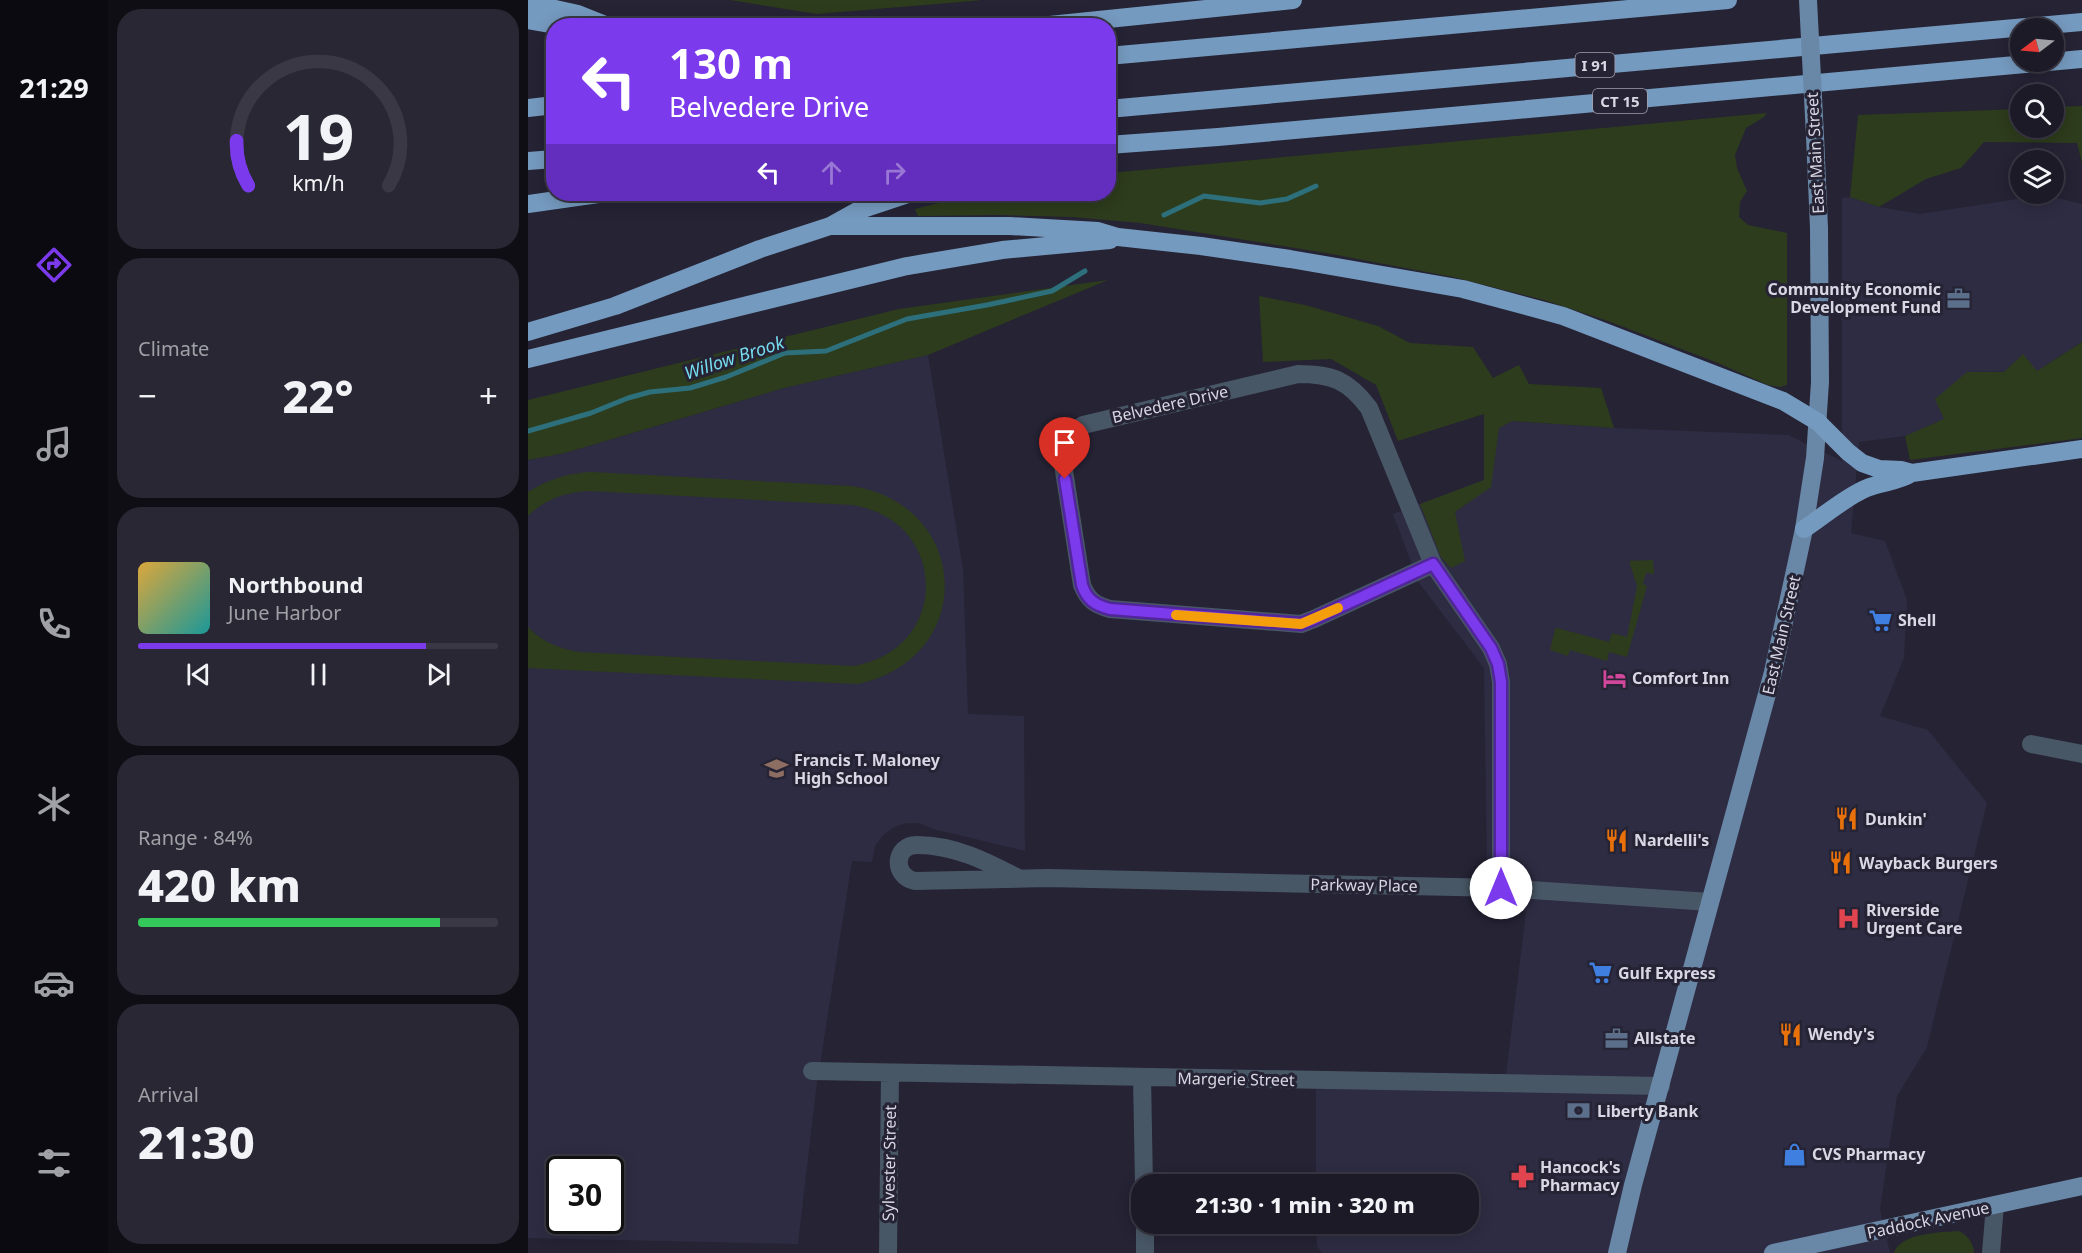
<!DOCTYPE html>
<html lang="en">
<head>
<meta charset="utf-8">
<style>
	:root { --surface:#1c1a27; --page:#292733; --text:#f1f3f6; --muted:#a0a1a7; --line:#3a3844; --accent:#7c3aed }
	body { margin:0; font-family:"Noto Sans",sans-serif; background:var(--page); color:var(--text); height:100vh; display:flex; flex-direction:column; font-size:22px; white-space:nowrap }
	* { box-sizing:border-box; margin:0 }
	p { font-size:20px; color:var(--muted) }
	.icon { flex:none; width:33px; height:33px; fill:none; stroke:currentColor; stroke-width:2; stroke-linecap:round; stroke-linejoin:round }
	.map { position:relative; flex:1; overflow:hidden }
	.sheet { display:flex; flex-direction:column; gap:9px; padding:9px; background:#0f0e15; width:420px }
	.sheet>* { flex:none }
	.banner { position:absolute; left:18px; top:18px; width:570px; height:183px; border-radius:24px; box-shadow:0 3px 15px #0003,0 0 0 2px var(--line); background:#7c3aed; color:#fff; overflow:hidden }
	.needle { width:39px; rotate:254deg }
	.buttons { position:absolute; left:1482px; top:18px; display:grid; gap:12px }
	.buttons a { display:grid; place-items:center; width:54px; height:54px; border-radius:50%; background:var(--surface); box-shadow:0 3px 15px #0003,0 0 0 2px var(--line); font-size:30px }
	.speed { position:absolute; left:18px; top:1156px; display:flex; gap:12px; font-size:30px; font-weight:700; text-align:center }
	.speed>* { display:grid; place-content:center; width:78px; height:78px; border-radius:50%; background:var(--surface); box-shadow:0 3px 15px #0003,0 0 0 2px var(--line); line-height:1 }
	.speed .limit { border:3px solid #111; border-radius:9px; background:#fff; color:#111 }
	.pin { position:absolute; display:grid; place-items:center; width:51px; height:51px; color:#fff; margin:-62px -26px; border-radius:50% 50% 50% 0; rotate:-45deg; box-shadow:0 0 6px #0007 }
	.pin .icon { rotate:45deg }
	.me { position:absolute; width:66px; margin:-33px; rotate:0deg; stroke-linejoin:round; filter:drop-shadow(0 0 4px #0008) }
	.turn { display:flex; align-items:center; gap:21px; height:126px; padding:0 24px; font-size:27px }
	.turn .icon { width:78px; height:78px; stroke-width:2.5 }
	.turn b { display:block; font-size:42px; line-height:51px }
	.lanes { display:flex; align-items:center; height:57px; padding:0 24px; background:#0003; justify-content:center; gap:30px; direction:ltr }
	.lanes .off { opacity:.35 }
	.big { font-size:45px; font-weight:800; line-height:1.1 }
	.sheet .card { flex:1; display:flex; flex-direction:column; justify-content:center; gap:9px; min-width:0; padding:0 21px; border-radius:24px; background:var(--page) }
	.sheet .dial { align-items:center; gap:0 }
	.dial svg { height:156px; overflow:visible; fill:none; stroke:var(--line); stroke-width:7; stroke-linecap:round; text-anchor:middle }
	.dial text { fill:var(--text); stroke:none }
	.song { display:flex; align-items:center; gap:18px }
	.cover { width:72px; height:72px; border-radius:9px; background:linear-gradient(135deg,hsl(40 70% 55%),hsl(180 70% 35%)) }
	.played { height:6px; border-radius:3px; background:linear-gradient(90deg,var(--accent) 80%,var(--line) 80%) }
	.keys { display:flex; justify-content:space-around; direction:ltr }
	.heat { display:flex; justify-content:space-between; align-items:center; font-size:33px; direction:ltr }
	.charge { height:9px; border-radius:4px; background:linear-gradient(90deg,#34c759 84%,var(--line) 0) }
	.trip { position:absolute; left:603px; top:1174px; width:348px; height:60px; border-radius:24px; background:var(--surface); box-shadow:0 3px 15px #0003,0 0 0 2px var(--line); font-weight:800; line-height:60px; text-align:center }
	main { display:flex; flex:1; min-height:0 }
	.tabs { display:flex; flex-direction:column; width:108px; justify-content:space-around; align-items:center; background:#0b0a10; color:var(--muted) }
	.tabs .icon { width:42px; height:42px }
	.tabs .active { color:var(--accent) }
	.tabs b { font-size:27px; color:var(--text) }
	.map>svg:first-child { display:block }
	.built { fill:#2e2c42; fill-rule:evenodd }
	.green { fill:#2d3c1c }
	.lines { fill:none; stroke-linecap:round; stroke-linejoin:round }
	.stream { stroke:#2d6f7b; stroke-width:5 }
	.minor { stroke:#485766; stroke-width:18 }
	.major { stroke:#6987a6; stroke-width:18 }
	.highway { stroke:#759abf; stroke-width:18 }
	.major-bridge { stroke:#6987a6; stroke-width:18 }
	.route-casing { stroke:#51269a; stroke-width:15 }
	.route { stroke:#7c3aed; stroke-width:10 }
	.slow { stroke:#f59e0b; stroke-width:10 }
	.labels { text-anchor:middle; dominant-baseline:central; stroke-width:6; stroke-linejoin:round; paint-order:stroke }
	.shield { fill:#252334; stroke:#a2a1ae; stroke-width:1.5 }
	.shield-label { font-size:15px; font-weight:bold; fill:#d8d7e3 }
	.street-label { font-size:16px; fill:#d8d7e3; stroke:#252334 }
	.poi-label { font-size:16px; font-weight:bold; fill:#d8d7e3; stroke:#252334; text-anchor:start }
	.water-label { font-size:18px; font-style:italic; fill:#77dcef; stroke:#252334 }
</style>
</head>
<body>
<main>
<nav class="tabs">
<b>21:29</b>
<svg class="icon active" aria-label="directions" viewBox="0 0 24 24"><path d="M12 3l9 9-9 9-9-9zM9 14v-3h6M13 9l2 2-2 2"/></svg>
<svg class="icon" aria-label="music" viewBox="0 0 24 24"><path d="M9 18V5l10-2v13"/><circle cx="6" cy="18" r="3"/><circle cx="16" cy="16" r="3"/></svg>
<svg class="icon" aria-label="phone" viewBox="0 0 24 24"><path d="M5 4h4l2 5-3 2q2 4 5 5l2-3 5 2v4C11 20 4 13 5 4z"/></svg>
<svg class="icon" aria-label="climate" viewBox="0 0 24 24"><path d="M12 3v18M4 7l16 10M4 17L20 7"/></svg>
<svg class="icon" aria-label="car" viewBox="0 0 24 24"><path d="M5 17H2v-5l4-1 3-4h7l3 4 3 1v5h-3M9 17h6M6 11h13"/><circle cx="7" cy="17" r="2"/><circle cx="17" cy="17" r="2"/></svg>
<svg class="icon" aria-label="filters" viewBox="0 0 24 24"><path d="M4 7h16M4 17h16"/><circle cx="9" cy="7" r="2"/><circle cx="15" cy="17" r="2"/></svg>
</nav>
<section class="sheet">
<div class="card dial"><svg viewBox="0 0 100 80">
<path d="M14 69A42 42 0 1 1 86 69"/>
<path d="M14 69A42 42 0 0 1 8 46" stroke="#7c3aed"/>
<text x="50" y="56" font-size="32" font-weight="700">19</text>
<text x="50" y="72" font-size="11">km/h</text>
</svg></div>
<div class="card"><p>Climate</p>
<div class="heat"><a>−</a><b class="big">22°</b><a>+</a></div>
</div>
<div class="card">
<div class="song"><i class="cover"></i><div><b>Northbound</b><p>June Harbor</p></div></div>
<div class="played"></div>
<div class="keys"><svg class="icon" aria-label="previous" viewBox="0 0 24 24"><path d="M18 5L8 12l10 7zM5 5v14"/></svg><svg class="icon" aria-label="pause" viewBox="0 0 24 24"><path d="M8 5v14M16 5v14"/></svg><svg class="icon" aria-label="next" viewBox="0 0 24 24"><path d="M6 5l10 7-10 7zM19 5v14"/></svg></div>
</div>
<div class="card"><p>Range · 84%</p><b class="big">420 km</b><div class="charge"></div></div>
<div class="card"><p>Arrival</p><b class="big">21:30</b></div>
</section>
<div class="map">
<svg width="1554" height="1253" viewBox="0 0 1554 1253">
	<rect width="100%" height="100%" fill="#252334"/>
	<!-- built -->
	<path class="built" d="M1516,195l38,9v138l-45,29 -70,1 -22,47 -40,17 -46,6 -8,91 34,8 22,59 -3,58 -24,58 48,14 59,73 -60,244 -30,49 -17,113 10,44h-568l-5,-7 -1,-22h152v-39h-152v-96l185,2 4,-8 21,-171 -21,-14 -18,-29 -3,-201 -65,-85 -26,-69 91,-34v-66l28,7 102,7 174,7 54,26v-263l8,-1 29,10 41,7z
		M400,355l35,214 5,145 56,2 1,135 -92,-22 -14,-6h-12l-13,4 -11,8 -8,11 -3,16 -20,-1 -36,229 -18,154 -270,-6v-778l37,-7 219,-65zM32,1170h50v51h-50z"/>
	<!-- green -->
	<path class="green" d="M202,0h254l-167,14z
		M1554,106v57l-5,-20 -93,-1 -23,26 -35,11 -47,28 -29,-10 8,-82 162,-6v19h34v-21z
		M1239,113l-3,4 -18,11 -11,27 2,13 10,23 -7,11 -1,15 9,8 39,8v152l-7,2 -12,-2 -50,-22 -110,-42 -64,-21 -91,-23 -127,-24 -186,-30 -68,-6 -73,-2 -81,1 -3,-7 59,-15h134l1,-21z
		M580,280l-180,75 -144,33 -219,65 -37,7v-60l371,-91z
		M731,296l46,9 73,21 32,17 63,4 20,31 26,-13 10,19 72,4 13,40 -102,-7 -13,7 -8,59 -36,25 10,49 -14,7 -10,-11 -21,-53 64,-24v-66l-86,27 -22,-56 -45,-26 -68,3z
		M1554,342v96l-172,22 -5,-24 39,-17 -9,-20 32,-27h37l19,-18 14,17z
		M64,472l259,14c121,18 127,173 6,198l-329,-16v-41c14,15 32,22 52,25l273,14c98,-16 97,-146 -1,-161l-262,-14c-24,1 -45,8 -62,25v-24c21,-13 40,-19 64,-20z
		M1125,560l1,14 -8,-1 -3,11 4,2 -20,71 -18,-5 -2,9 -37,-11 -2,6 -18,-6 5,-21 2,-1 52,14 3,-9 15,4 10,-51 -8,-25z
		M1431,1231c8,4 15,12 15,22h-80c6,-20 47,-21 65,-22z"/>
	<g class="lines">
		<!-- stream -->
		<path class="stream" d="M636,215l40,-19 56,7 27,-4 29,-13
			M0,431l63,-18 37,-15 22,-6 40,-4 36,-11 59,-24 41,-2 81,-32 80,-14 65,-14 33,-20"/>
		<!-- minor -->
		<path class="minor" d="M770,374c34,0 50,6 71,34l64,156 -119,55 -13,5 -191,-15c-15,-4 -22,-9 -28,-24l-20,-127c2,-17 7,-24 21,-33z
			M905,564l58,84 7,16 3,18v206
			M1503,744l51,10
			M490,878c-32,-17 -64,-33 -101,-33 -23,0 -25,31 -2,36l133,-3 453,10 209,14
			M284,1071l849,15
			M614,1077l2,108
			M617,1224v29
			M360,1253l2,-180
			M1463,1253l4,-48"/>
		<!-- major -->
		<path class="major" d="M1089,1253l16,-68 140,-513 31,-143 11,-71 5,-76 -1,-154 -4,-92
			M1245,1253l309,-67"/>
		<!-- highway -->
		<path class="highway" d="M0,3l50,11 30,12
			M0,20l33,6
			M512,26l253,-26
			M580,56l620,-56
			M0,108l26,-3
			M580,109l974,-87
			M580,145l110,-8 864,-78
			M0,161l26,-2
			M0,204l70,-10
			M302,226h180l88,5 20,6 83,9 89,13 173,30 100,27 220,85 35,21 30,30 14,11 17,6 22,1 11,3
			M0,332l87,-26 145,-57 70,-23 27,-15 51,-17
			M0,359l379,-93 95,-16 108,-10
			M1276,529c20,-13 41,-32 63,-41 15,-6 31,-6 45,-15l170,-24"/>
		<!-- major-bridge -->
		<path class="major-bridge" d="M1280,0l7,136"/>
	</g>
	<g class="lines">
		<defs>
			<path id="route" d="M537,479l17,106c5,15 13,20 28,24l191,15 13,-5 119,-55 58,84 7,16 3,18v206"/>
		</defs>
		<!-- route casing -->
		<use href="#route" class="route-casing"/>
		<!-- route -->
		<use href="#route" class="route"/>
		<!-- slow -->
		<path class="slow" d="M648,615l125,9 37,-16"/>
	</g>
	<!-- icons -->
	<defs>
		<symbol id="office-bare" viewBox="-9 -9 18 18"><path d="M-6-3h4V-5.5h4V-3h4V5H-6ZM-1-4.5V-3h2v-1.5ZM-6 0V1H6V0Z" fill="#5c6f8a" stroke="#252334" stroke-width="2.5" paint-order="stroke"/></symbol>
		<symbol id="supermarket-bare" viewBox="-9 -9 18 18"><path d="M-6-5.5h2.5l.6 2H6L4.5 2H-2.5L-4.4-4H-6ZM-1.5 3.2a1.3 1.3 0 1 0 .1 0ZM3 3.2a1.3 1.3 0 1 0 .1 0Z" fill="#3f7fe0" stroke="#252334" stroke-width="2.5" paint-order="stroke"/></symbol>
		<symbol id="hotel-bare" viewBox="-9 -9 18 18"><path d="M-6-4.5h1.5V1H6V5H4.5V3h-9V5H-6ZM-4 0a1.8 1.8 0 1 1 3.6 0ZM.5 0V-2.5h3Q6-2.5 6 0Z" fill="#d1479c" stroke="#252334" stroke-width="2.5" paint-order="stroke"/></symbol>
		<symbol id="school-bare" viewBox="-9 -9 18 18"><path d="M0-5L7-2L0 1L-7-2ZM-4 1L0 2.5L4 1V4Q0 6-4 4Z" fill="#8d6e63" stroke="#252334" stroke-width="2.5" paint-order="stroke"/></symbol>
		<symbol id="restaurant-bare" viewBox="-9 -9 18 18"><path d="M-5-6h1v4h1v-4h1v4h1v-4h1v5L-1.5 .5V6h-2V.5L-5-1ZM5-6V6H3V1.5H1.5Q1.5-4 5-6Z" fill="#e8710a" stroke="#252334" stroke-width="2.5" paint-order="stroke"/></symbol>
		<symbol id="hospital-bare" viewBox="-9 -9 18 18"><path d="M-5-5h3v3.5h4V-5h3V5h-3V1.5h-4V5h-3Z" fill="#e0444e" stroke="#252334" stroke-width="2.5" paint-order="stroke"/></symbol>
		<symbol id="bank-bare" viewBox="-9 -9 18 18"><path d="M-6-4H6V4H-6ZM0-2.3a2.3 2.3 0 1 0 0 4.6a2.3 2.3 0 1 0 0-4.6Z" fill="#5c6f8a" stroke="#252334" stroke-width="2.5" paint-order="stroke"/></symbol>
		<symbol id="shop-bare" viewBox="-9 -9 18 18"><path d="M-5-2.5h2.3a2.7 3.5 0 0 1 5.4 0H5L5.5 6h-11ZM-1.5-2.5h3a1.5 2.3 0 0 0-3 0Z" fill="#3f7fe0" stroke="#252334" stroke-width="2.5" paint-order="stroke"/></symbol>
		<symbol id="pharmacy-bare" viewBox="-9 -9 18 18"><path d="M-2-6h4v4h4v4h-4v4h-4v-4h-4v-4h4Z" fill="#e0444e" stroke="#252334" stroke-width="2.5" paint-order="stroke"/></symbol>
	</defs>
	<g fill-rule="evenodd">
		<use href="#office-bare" x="1414" y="282" width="33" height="33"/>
		<use href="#supermarket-bare" x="1336" y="604" width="33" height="33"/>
		<use href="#hotel-bare" x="1070" y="662" width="33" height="33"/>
		<use href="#school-bare" x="232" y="752" width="33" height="33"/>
		<use href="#restaurant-bare" x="1302" y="802" width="33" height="33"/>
		<use href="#restaurant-bare" x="1072" y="824" width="33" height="33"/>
		<use href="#restaurant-bare" x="1296" y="846" width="33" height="33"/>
		<use href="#hospital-bare" x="1304" y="902" width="33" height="33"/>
		<use href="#supermarket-bare" x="1056" y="956" width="33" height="33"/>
		<use href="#restaurant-bare" x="1246" y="1018" width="33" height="33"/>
		<use href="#office-bare" x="1072" y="1022" width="33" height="33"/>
		<use href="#bank-bare" x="1034" y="1094" width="33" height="33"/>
		<use href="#shop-bare" x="1250" y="1138" width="33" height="33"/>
		<use href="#pharmacy-bare" x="978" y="1160" width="33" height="33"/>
	</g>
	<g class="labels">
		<!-- shield labels -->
		<g class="shield">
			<rect x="1047.5" y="53" width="39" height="24" rx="4.5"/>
			<rect x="1065" y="89" width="54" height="24" rx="4.5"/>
		</g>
		<g class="shield-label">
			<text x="1067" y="65">I 91</text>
			<text x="1092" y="101">CT 15</text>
		</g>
		<!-- street labels -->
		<g class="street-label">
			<text transform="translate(1287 153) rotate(-93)">East Main Street</text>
			<text transform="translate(642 404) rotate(-13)">Belvedere Drive</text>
			<text transform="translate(1253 635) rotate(-77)">East Main Street</text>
			<text transform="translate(836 885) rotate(1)">Parkway Place</text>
			<text transform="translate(708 1079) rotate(1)">Margerie Street</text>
			<text transform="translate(361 1163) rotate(-89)">Sylvester Street</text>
			<text transform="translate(1400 1220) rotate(-12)">Paddock Avenue</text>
		</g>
		<!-- poi labels -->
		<g class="poi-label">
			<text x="1413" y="289" text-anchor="end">Community Economic<tspan x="1413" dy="18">Development Fund</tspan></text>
			<text x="1370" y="620">Shell</text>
			<text x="1104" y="678">Comfort Inn</text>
			<text x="266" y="760">Francis T. Maloney<tspan x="266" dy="18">High School</tspan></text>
			<text x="1337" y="819">Dunkin'</text>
			<text x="1106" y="840">Nardelli's</text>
			<text x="1331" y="863">Wayback Burgers</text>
			<text x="1338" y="910">Riverside<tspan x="1338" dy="18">Urgent Care</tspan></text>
			<text x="1090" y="973">Gulf Express</text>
			<text x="1280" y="1034">Wendy's</text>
			<text x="1106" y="1038">Allstate</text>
			<text x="1069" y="1111">Liberty Bank</text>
			<text x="1284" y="1154">CVS Pharmacy</text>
			<text x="1012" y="1167">Hancock's<tspan x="1012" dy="18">Pharmacy</tspan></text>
		</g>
		<!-- water labels -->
		<g class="water-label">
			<text transform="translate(206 357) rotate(-18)">Willow Brook</text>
		</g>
	</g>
</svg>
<div class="buttons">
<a><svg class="needle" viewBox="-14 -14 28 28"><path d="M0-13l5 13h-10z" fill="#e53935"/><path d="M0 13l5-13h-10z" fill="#a0a1a7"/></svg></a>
<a><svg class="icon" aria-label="search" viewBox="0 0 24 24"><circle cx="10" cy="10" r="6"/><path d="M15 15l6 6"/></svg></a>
<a><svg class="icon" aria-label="layers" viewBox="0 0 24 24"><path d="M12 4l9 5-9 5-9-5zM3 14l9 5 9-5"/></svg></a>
</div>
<div class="speed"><div class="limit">30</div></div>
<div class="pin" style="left:537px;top:479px;background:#d93025"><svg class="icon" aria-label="arrive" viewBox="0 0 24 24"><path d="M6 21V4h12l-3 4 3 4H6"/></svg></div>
<svg class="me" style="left:973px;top:888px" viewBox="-20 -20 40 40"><circle r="19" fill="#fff"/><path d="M0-13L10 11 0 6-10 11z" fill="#7c3aed"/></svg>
<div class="trip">21:30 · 1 min · 320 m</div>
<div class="banner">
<div class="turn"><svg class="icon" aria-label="left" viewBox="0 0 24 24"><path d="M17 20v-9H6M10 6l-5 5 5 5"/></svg><div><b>130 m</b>Belvedere Drive</div></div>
<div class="lanes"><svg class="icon" aria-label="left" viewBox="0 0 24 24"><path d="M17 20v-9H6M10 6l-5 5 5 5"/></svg><svg class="icon off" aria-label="ahead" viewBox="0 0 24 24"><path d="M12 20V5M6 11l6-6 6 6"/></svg><svg class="icon off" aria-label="right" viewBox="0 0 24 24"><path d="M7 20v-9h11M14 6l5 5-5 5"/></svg></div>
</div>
</div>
</main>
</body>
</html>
